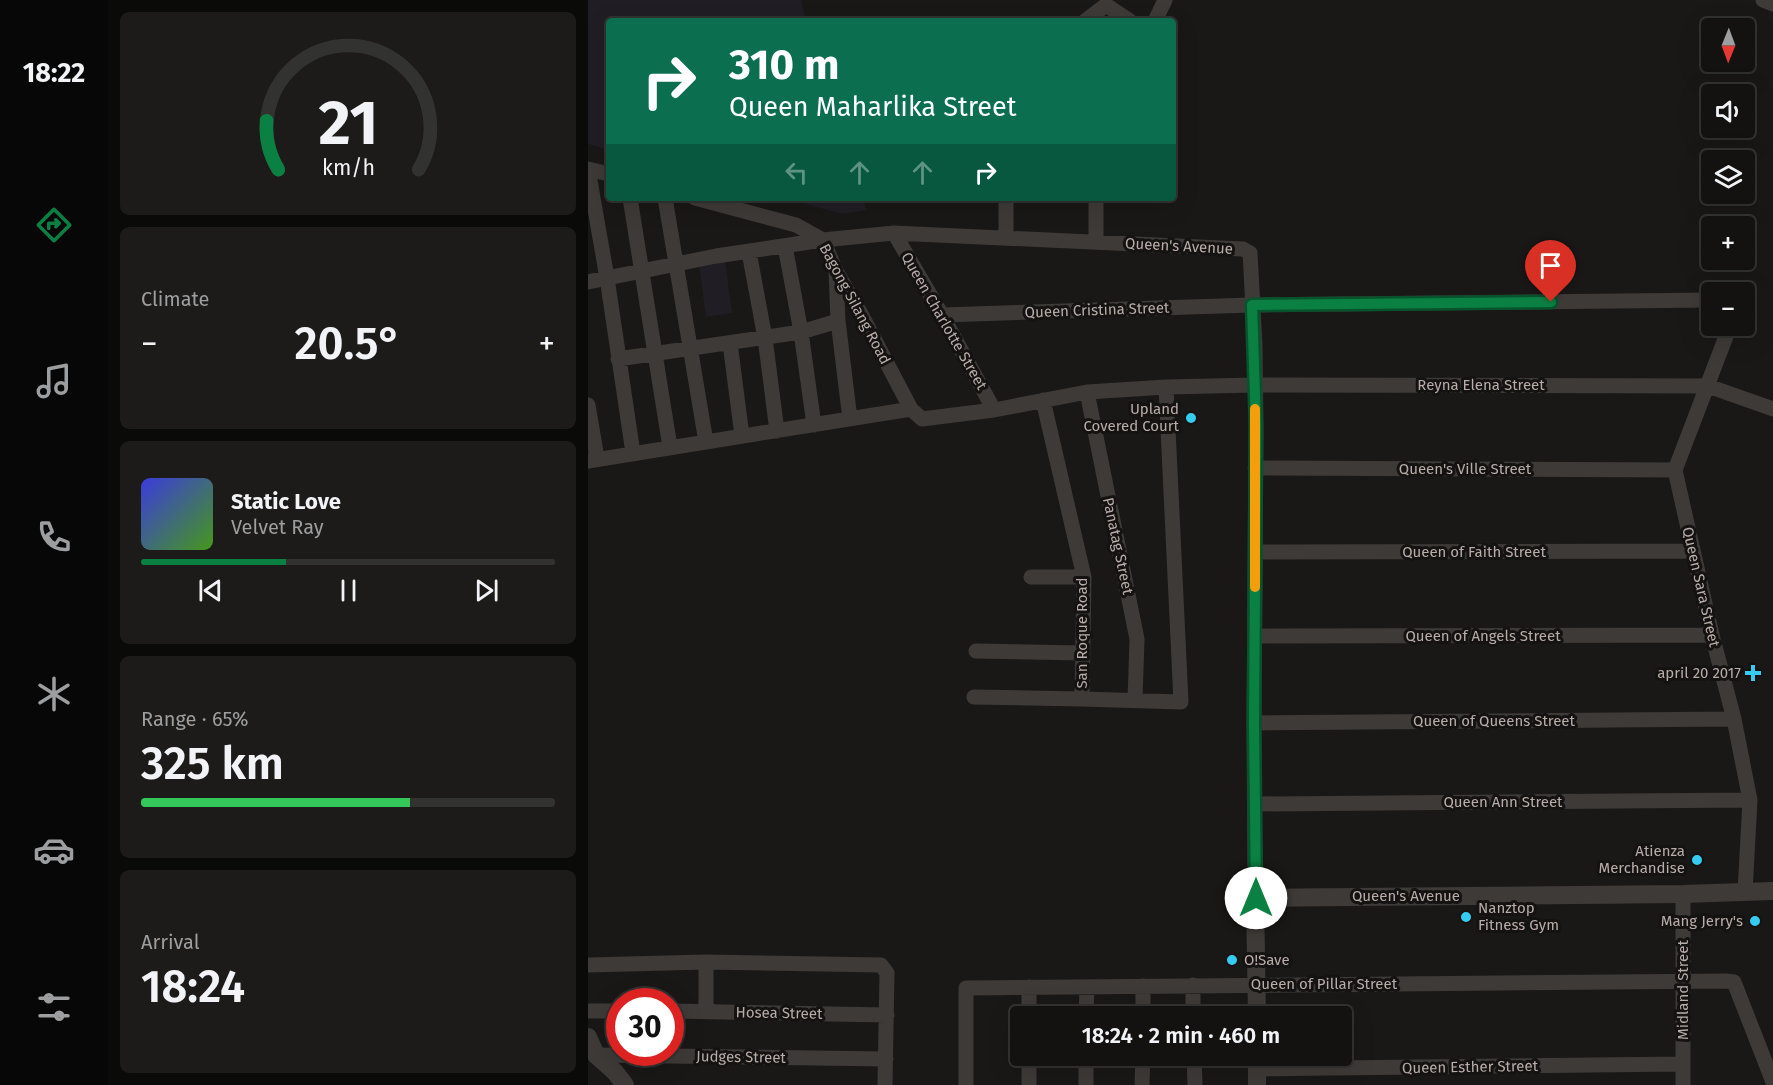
<!DOCTYPE html>
<html lang="en">
<head>
<meta charset="utf-8">
<style>
	:root { --surface:#131211; --page:#1c1b1a; --text:#f1f3f6; --muted:#9d9e9f; --line:#323231; --accent:#0b8043 }
	body { margin:0; font-family:"Fira Sans",sans-serif; background:var(--page); color:var(--text); height:100vh; display:flex; flex-direction:column; font-size:22px; white-space:nowrap }
	* { box-sizing:border-box; margin:0 }
	p { font-size:20px; color:var(--muted) }
	.icon { flex:none; width:33px; height:33px; fill:none; stroke:currentColor; stroke-width:2; stroke-linecap:round; stroke-linejoin:round }
	.map { position:relative; flex:1; overflow:hidden }
	.side { display:flex; flex-direction:column; gap:12px; padding:12px; background:#0a0a09; width:480px }
	.side>* { flex:none }
	.banner { position:absolute; left:18px; top:18px; width:570px; height:183px; border-radius:6px; box-shadow:0 6px 24px #0002,0 0 0 2px var(--line); background:#0b6e4f; color:#fff; overflow:hidden }
	.needle { width:39px; rotate:181deg }
	.tools { position:absolute; left:1113px; top:18px; display:grid; gap:12px }
	.tools a { display:grid; place-items:center; width:54px; height:54px; border-radius:6px; background:var(--surface); box-shadow:0 6px 24px #0002,0 0 0 2px var(--line); font-size:30px }
	.speed { position:absolute; left:18px; top:988px; display:flex; gap:12px; font-size:30px; font-weight:700; text-align:center }
	.speed>* { display:grid; place-content:center; width:78px; height:78px; border-radius:50%; background:var(--surface); box-shadow:0 6px 24px #0002,0 0 0 2px var(--line); line-height:1 }
	.speed .limit { border:9px solid #d22; background:#fff; color:#111 }
	.pin { position:absolute; display:grid; place-items:center; width:51px; height:51px; color:#fff; margin:-62px -26px; border-radius:50% 50% 50% 0; rotate:-45deg; box-shadow:0 0 6px #0007 }
	.pin .icon { rotate:45deg }
	.me { position:absolute; width:66px; margin:-33px; rotate:0deg; stroke-linejoin:round; filter:drop-shadow(0 0 4px #0008) }
	.turn { display:flex; align-items:center; gap:21px; height:126px; padding:0 24px; font-size:27px }
	.turn .icon { width:78px; height:78px; stroke-width:2.5 }
	.turn b { display:block; font-size:42px; line-height:51px }
	.lanes { display:flex; align-items:center; height:57px; padding:0 24px; background:#0003; justify-content:center; gap:30px; direction:ltr }
	.lanes .off { opacity:.35 }
	.big { font-size:45px; font-weight:600; line-height:1.1 }
	.side .widget { flex:1; display:flex; flex-direction:column; justify-content:center; gap:9px; min-width:0; padding:0 21px; border-radius:9px; background:var(--page) }
	.side .dial { align-items:center; gap:0 }
	.dial svg { height:156px; overflow:visible; fill:none; stroke:var(--line); stroke-width:7; stroke-linecap:round; text-anchor:middle }
	.dial text { fill:var(--text); stroke:none }
	.song { display:flex; align-items:center; gap:18px }
	.cover { width:72px; height:72px; border-radius:9px; background:linear-gradient(135deg,hsl(240 70% 55%),hsl(100 70% 35%)) }
	.played { height:6px; border-radius:3px; background:linear-gradient(90deg,var(--accent) 35%,var(--line) 35%) }
	.keys { display:flex; justify-content:space-around; direction:ltr }
	.heat { display:flex; justify-content:space-between; align-items:center; font-size:33px; direction:ltr }
	.charge { height:9px; border-radius:4px; background:linear-gradient(90deg,#34c759 65%,var(--line) 0) }
	.trip { position:absolute; left:422px; top:1006px; width:342px; height:60px; border-radius:6px; background:var(--surface); box-shadow:0 6px 24px #0002,0 0 0 2px var(--line); font-weight:600; line-height:60px; text-align:center }
	main { display:flex; flex:1; min-height:0 }
	.dock { display:flex; flex-direction:column; width:108px; justify-content:space-around; align-items:center; background:#080707; color:var(--muted) }
	.dock .icon { width:42px; height:42px }
	.dock .selected { color:var(--accent) }
	.dock b { font-size:27px; color:var(--text) }
	.map>svg:first-child { display:block }
	.green { fill:#211d24 }
	.lines { fill:none; stroke-linecap:round; stroke-linejoin:round }
	.minor { stroke:#3e3a38; stroke-width:15 }
	.tertiary { stroke:#3e3a38; stroke-width:18 }
	.route-casing { stroke:#07532c; stroke-width:15 }
	.route { stroke:#0b8043; stroke-width:10 }
	.slow { stroke:#f59e0b; stroke-width:10 }
	.poi-dot { fill:#36ccf1; stroke:#141312; stroke-width:2 }
	.labels { text-anchor:middle; dominant-baseline:central; stroke-width:6; stroke-linejoin:round; paint-order:stroke }
	.street-label { font-size:15px; fill:#b9aca9; stroke:#141312 }
	.poi-label { font-size:15px; fill:#b9aca9; stroke:#141312; text-anchor:end }
</style>
</head>
<body>
<main>
<nav class="dock">
<b>18:22</b>
<svg class="icon selected" aria-label="directions" viewBox="0 0 24 24"><path d="M12 3l9 9-9 9-9-9zM9 14v-3h6M13 9l2 2-2 2"/></svg>
<svg class="icon" aria-label="music" viewBox="0 0 24 24"><path d="M9 18V5l10-2v13"/><circle cx="6" cy="18" r="3"/><circle cx="16" cy="16" r="3"/></svg>
<svg class="icon" aria-label="phone" viewBox="0 0 24 24"><path d="M5 4h4l2 5-3 2q2 4 5 5l2-3 5 2v4C11 20 4 13 5 4z"/></svg>
<svg class="icon" aria-label="climate" viewBox="0 0 24 24"><path d="M12 3v18M4 7l16 10M4 17L20 7"/></svg>
<svg class="icon" aria-label="car" viewBox="0 0 24 24"><path d="M5 17H2v-5l4-1 3-4h7l3 4 3 1v5h-3M9 17h6M6 11h13"/><circle cx="7" cy="17" r="2"/><circle cx="17" cy="17" r="2"/></svg>
<svg class="icon" aria-label="filters" viewBox="0 0 24 24"><path d="M4 7h16M4 17h16"/><circle cx="9" cy="7" r="2"/><circle cx="15" cy="17" r="2"/></svg>
</nav>
<section class="side">
<div class="widget dial"><svg viewBox="0 0 100 80">
<path d="M14 69A42 42 0 1 1 86 69"/>
<path d="M14 69A42 42 0 0 1 8 44" stroke="#0b8043"/>
<text x="50" y="56" font-size="32" font-weight="700">21</text>
<text x="50" y="72" font-size="11">km/h</text>
</svg></div>
<div class="widget"><p>Climate</p>
<div class="heat"><a>−</a><b class="big">20.5°</b><a>+</a></div>
</div>
<div class="widget">
<div class="song"><i class="cover"></i><div><b>Static Love</b><p>Velvet Ray</p></div></div>
<div class="played"></div>
<div class="keys"><svg class="icon" aria-label="previous" viewBox="0 0 24 24"><path d="M18 5L8 12l10 7zM5 5v14"/></svg><svg class="icon" aria-label="pause" viewBox="0 0 24 24"><path d="M8 5v14M16 5v14"/></svg><svg class="icon" aria-label="next" viewBox="0 0 24 24"><path d="M6 5l10 7-10 7zM19 5v14"/></svg></div>
</div>
<div class="widget"><p>Range · 65%</p><b class="big">325 km</b><div class="charge"></div></div>
<div class="widget"><p>Arrival</p><b class="big">18:24</b></div>
</section>
<div class="map">
<svg width="1185" height="1085" viewBox="0 0 1185 1085">
	<rect width="100%" height="100%" fill="#191817"/>
	<!-- green -->
	<path class="green" d="M0,0h213l5,21h-197v129l-21,-6z
		M195,198h79l5,12 -24,4z
		M137,261l7,52 -26,4 -7,-52z"/>
	<g class="lines">
		<!-- minor -->
		<path class="minor" d="M1175,0l10,4
			M497,21l21,-16 24,16
			M567,21l10,-21
			M0,169l19,109 26,175
			M0,169l21,5
			M42,198l40,249
			M77,198l41,244
			M107,198l101,27 27,15 13,31 25,43 50,95 11,10 72,-9 93,-18 79,-5 89,-2 453,1 65,23
			M418,198v40
			M306,233l48,82 52,95
			M508,242v-44
			M197,246l16,86 13,93
			M161,252l16,86 12,93
			M248,271l2,50 12,98
			M0,282l128,-26 107,-16 71,-7 349,16 7,4 5,92 1,82 -2,296 1,175
			M354,315l310,-10 460,-5
			M1142,326l-55,144 37,165 22,84 16,81 -5,92
			M142,343l12,93
			M30,359l183,-27 37,-11
			M499,392l50,247 -2,61
			M455,400l41,177 -2,122 99,3 -15,-315
			M0,405l9,53
			M0,461l323,-52
			M667,468l420,2
			M667,552l437,-1
			M443,577h53
			M667,636l457,-1
			M388,651l107,2
			M386,697l108,2
			M666,723l480,-4
			M668,804l494,-4
			M118,962v50
			M0,965l118,-3 175,3 6,8 -2,112
			M605,985v32
			M0,1011h32
			M82,1011l217,4
			M441,1017v-30
			M498,1017l1,-30
			M555,1017v-31
			M8,1055l290,4
			M606,1056l1,29
			M669,1069l426,-5
			M378,1085v-97l760,-7 8,1 39,100
			M441,1085v-29
			M498,1085v-29
			M554,1085l1,-29
			M1095,1085v-191"/>
		<!-- tertiary -->
		<path class="tertiary" d="M669,1017l-2,-119 428,-4 90,-3
			M0,1037l8,18 19,17 10,13
			M669,1085v-29"/>
	</g>
	<g class="lines">
		<defs>
			<path id="route" d="M668,898l-2,-175 2,-296 -4,-122 299,-3"/>
		</defs>
		<!-- route casing -->
		<use href="#route" class="route-casing"/>
		<!-- route -->
		<use href="#route" class="route"/>
		<!-- slow -->
		<path class="slow" d="M667,587v-178"/>
	</g>
	<!-- markers -->
	<g class="poi-dot">
		<circle cx="603" cy="418" r="6"/>
		<path d="M1162 664h6v6h6v6h-6v6h-6v-6h-6v-6h6z"/>
		<circle cx="1109" cy="860" r="6"/>
		<circle cx="878" cy="917" r="6"/>
		<circle cx="1167" cy="921" r="6"/>
		<circle cx="644" cy="960" r="6"/>
	</g>
	<g class="labels">
		<!-- street labels -->
		<g class="street-label">
			<text transform="translate(591 246) rotate(3)">Queen's Avenue</text>
			<text transform="translate(267 304) rotate(62)">Bagong Silang Road</text>
			<text transform="translate(509 310) rotate(-2)">Queen Cristina Street</text>
			<text transform="translate(356 321) rotate(60)">Queen Charlotte Street</text>
			<text x="893" y="385">Reyna Elena Street</text>
			<text x="877" y="469">Queen's Ville Street</text>
			<text transform="translate(530 546) rotate(78)">Panatag Street</text>
			<text x="886" y="552">Queen of Faith Street</text>
			<text transform="translate(1113 587) rotate(77)">Queen Sara Street</text>
			<text transform="translate(494 633) rotate(-90)">San Roque Road</text>
			<text x="895" y="636">Queen of Angels Street</text>
			<text x="906" y="721">Queen of Queens Street</text>
			<text x="915" y="802">Queen Ann Street</text>
			<text x="818" y="896">Queen's Avenue</text>
			<text x="736" y="984">Queen of Pillar Street</text>
			<text transform="translate(1095 990) rotate(-90)">Midland Street</text>
			<text transform="translate(191 1013) rotate(1)">Hosea Street</text>
			<text transform="translate(153 1057) rotate(1)">Judges Street</text>
			<text transform="translate(882 1067) rotate(-1)">Queen Esther Street</text>
		</g>
		<!-- poi labels -->
		<g class="poi-label">
			<text x="591" y="409">Upland<tspan x="591" dy="17">Covered Court</tspan></text>
			<text x="1153" y="673">april 20 2017</text>
			<text x="1097" y="851">Atienza<tspan x="1097" dy="17">Merchandise</tspan></text>
			<text x="890" y="908" text-anchor="start">Nanztop<tspan x="890" dy="17">Fitness Gym</tspan></text>
			<text x="1155" y="921">Mang Jerry's</text>
			<text x="656" y="960" text-anchor="start">O!Save</text>
		</g>
	</g>
</svg>
<div class="tools">
<a><svg class="needle" viewBox="-14 -14 28 28"><path d="M0-13l5 13h-10z" fill="#e53935"/><path d="M0 13l5-13h-10z" fill="#9d9e9f"/></svg></a>
<a><svg class="icon" aria-label="sound" viewBox="0 0 24 24"><path d="M4 9h4l5-4v14l-5-4H4zM17 9q2 3 0 6"/></svg></a>
<a><svg class="icon" aria-label="layers" viewBox="0 0 24 24"><path d="M12 4l9 5-9 5-9-5zM3 14l9 5 9-5"/></svg></a>
<a>+</a>
<a>−</a>
</div>
<div class="speed"><div class="limit">30</div></div>
<div class="pin" style="left:963px;top:302px;background:#d93025"><svg class="icon" aria-label="arrive" viewBox="0 0 24 24"><path d="M6 21V4h12l-3 4 3 4H6"/></svg></div>
<svg class="me" style="left:668px;top:898px" viewBox="-20 -20 40 40"><circle r="19" fill="#fff"/><path d="M0-13L10 11 0 6-10 11z" fill="#0b8043"/></svg>
<div class="trip">18:24 · 2 min · 460 m</div>
<div class="banner">
<div class="turn"><svg class="icon" aria-label="right" viewBox="0 0 24 24"><path d="M7 20v-9h11M14 6l5 5-5 5"/></svg><div><b>310 m</b>Queen Maharlika Street</div></div>
<div class="lanes"><svg class="icon off" aria-label="left" viewBox="0 0 24 24"><path d="M17 20v-9H6M10 6l-5 5 5 5"/></svg><svg class="icon off" aria-label="ahead" viewBox="0 0 24 24"><path d="M12 20V5M6 11l6-6 6 6"/></svg><svg class="icon off" aria-label="ahead" viewBox="0 0 24 24"><path d="M12 20V5M6 11l6-6 6 6"/></svg><svg class="icon" aria-label="right" viewBox="0 0 24 24"><path d="M7 20v-9h11M14 6l5 5-5 5"/></svg></div>
</div>
</div>
</main>
</body>
</html>
